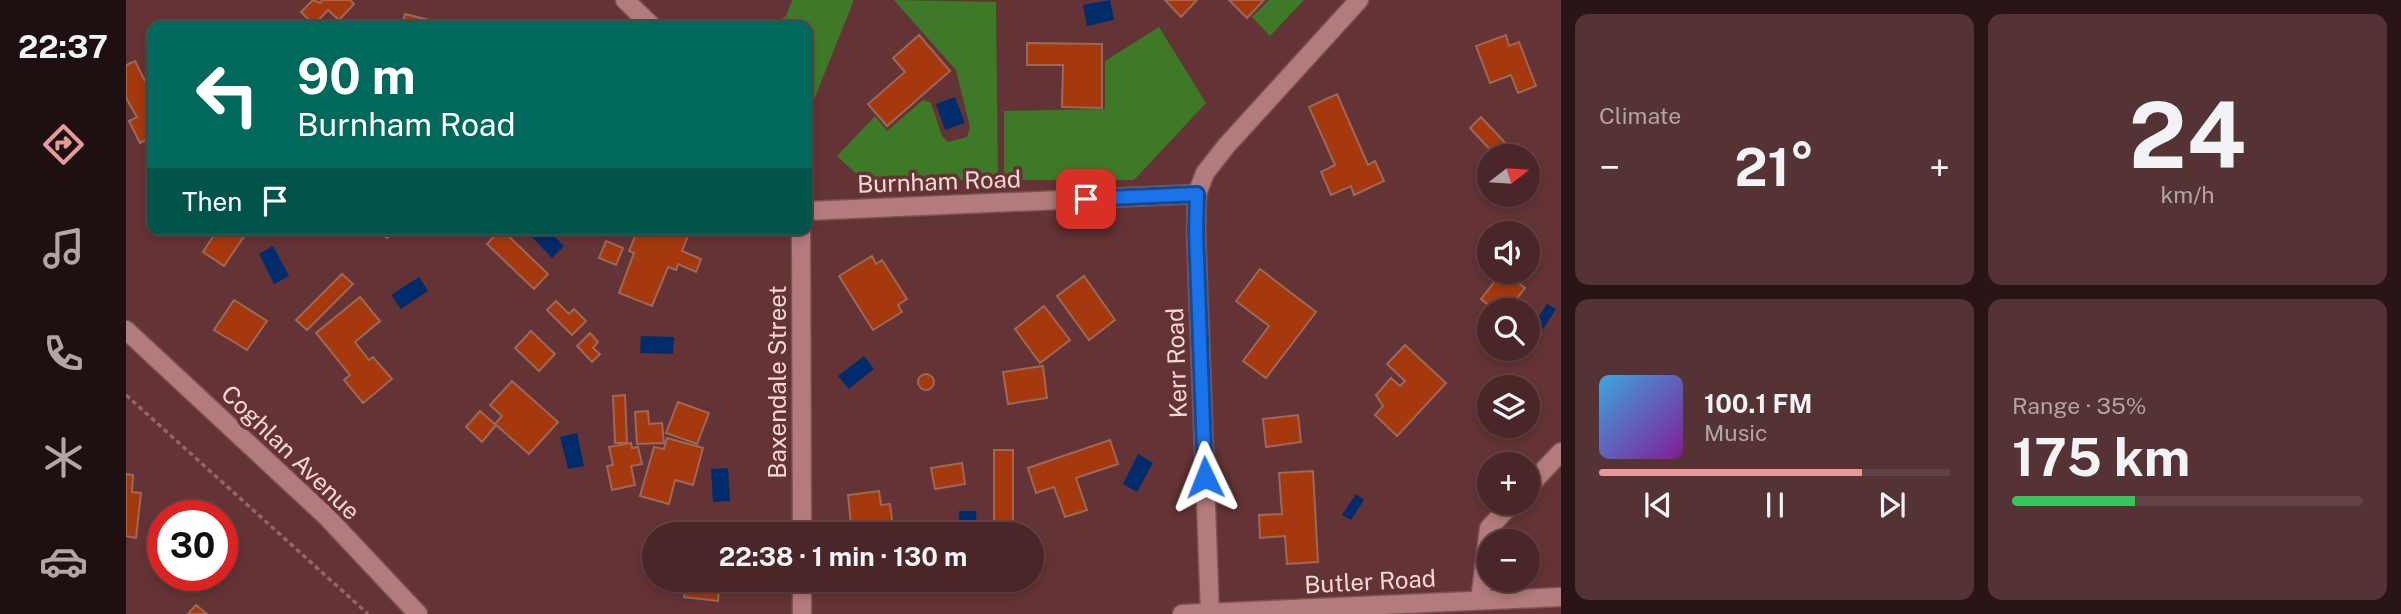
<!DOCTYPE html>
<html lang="en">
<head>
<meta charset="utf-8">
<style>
	:root { --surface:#4b2628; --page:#553234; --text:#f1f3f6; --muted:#b2a5a8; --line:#624345; --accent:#e69b98 }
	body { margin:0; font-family:"Public Sans",sans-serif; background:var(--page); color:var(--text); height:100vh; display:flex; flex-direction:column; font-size:26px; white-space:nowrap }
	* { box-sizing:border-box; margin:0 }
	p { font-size:23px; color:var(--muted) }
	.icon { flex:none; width:38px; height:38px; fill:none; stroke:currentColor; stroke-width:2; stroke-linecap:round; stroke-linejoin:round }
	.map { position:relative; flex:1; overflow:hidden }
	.drawer { display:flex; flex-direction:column; gap:14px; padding:14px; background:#291516; width:840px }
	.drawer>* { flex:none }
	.guide { position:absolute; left:21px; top:21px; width:665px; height:214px; border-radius:14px; box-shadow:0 4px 10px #0003,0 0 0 2px var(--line); background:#00695c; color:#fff; overflow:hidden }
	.needle { width:46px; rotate:73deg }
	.tools { position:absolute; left:1351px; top:144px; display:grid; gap:14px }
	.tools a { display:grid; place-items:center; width:63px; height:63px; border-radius:50%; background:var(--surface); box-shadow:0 4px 10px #0003,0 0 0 2px var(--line); font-size:35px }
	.speed { position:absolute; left:21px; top:500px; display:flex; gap:14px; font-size:35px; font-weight:700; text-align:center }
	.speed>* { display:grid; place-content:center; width:91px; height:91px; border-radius:50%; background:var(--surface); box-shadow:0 4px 10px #0003,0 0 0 2px var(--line); line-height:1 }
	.speed .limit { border:10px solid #d22; background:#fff; color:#111 }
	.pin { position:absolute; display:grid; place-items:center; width:60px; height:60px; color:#fff; margin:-30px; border-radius:14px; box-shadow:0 4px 10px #0006 }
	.me { position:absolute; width:77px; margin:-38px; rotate:358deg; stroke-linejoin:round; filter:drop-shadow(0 0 5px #0008) }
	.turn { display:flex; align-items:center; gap:24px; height:147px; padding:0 35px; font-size:32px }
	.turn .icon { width:91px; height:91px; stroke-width:2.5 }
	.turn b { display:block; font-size:49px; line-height:60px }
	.then { display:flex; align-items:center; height:66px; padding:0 35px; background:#0003; gap:14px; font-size:26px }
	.big { font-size:52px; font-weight:700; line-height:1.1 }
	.drawer .card { flex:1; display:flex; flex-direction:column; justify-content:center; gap:10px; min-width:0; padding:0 24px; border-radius:14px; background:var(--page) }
	.drawer .dial { align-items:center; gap:0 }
	.dial b { font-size:91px; line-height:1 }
	.song { display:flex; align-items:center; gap:21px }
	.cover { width:84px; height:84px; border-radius:10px; background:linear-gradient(135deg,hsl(200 70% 55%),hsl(290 70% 35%)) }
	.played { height:7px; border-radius:4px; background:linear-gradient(90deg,var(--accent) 75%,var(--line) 75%) }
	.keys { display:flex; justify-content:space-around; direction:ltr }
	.heat { display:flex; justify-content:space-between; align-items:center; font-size:38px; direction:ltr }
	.charge { height:10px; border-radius:5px; background:linear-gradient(90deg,#34c759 35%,var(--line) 0) }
	.drawer .tiles { flex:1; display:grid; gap:14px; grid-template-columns:repeat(2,1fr) }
	.trip { position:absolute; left:516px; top:522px; width:402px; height:70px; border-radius:35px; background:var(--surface); box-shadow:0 4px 10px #0003,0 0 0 2px var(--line); font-weight:700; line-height:70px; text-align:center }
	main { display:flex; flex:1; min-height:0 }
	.dock { display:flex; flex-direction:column; width:126px; justify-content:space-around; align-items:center; background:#1e0f10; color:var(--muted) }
	.dock .icon { width:49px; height:49px }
	.dock .current { color:var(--accent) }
	.dock b { font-size:32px; color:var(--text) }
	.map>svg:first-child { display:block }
	.green { fill:#3e7928 }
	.water { fill:#002c6c }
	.building { fill:#a5380d; stroke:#9c6959; stroke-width:2 }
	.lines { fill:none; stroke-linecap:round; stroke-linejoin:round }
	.minor-casing { stroke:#7b5254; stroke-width:21 }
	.path { stroke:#916667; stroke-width:3.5; stroke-dasharray:5 3.5; stroke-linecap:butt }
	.minor { stroke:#b37b7c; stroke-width:18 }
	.route-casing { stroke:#114b97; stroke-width:18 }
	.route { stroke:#1a73e8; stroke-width:12 }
	.labels { text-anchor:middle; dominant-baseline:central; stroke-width:7; stroke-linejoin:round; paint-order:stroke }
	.street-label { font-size:24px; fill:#f6d7d7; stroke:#643335 }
</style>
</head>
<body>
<main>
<nav class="dock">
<b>22:37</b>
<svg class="icon current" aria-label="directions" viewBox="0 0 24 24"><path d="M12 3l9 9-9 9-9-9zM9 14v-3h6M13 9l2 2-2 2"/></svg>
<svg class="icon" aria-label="music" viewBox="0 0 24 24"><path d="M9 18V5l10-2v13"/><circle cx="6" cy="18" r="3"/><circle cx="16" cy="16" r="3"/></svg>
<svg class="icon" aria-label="phone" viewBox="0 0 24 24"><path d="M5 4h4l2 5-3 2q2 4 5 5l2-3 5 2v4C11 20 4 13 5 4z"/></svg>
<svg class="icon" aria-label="climate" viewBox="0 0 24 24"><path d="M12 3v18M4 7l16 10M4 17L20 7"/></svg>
<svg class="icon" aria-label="car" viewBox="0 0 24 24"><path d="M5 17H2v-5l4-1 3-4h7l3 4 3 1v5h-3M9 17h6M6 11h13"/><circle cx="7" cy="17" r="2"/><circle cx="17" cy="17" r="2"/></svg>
</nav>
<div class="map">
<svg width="1435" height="614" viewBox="0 0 1435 614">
	<rect width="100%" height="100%" fill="#643335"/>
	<!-- green -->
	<path class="green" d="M666,0h62l-47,117v-91h-37l16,-10z
		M768,0l102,2 2,178h-135l-26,-24 38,-40 12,15 36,-31 8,3 11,33 6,6 19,-5 3,-10 -14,-57z
		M1143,0h35l-34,36 -18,-19z
		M1033,27l47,76 -72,77h-130v-69l101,-2v-48z"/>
	<!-- water -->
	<path class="water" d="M984,0l4,20 -27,6 -4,-21z
		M829,97l10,26 -20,7 -9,-26z
		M407,229h14l17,17 -12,12 -23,-24z
		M147,246l16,30 -15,8 -15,-30z
		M293,277l9,14 -27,18 -10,-14z
		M1421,304l9,5 -13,20 -9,-5z
		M515,336l33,1 -1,17 -33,-1z
		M738,356l10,13 -25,20 -11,-13z
		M451,433l7,33 -16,3 -8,-32z
		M1012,454l15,9 -16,29 -14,-8z
		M602,468l2,33 -17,1 -2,-33z
		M1230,494l8,6 -13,20 -9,-5z
		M833,511h17l1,23h-17z"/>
	<!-- building -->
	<path class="building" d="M187,0l7,3 2,-3h28l4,4 -15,16 -11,-10 -14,15 -13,-13z
		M1039,0h32l-16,17z
		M1103,0h35l-17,18z
		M279,14l32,8 -1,4h-34z
		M793,35l31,36 -63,55 -19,-22 37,-32 -12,-14z
		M1380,35l3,11 10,-4 17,44 -18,7 -7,-18 -21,8 -14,-37z
		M901,43l75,1v64l-40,-1 1,-42h-36z
		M9,61l17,34v41l-12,7 -11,-22 8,-4 -11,-19v-33z
		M1211,94l31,71 7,-4 9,20 -30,14 -3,-9 -20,9 -10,-23 14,-7 -26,-58z
		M1355,117l28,30 -9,9h-4l-26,-28z
		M92,229h31l-25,37 -21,-14z
		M255,229h14l-8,9 -7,-7z
		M375,229l47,45 -14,15 -47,-45z
		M512,229h42l9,4 -7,18 19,8 -5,13 -18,-8 -2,6 -8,-3 -16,39 -33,-13 15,-40 -5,-2z
		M480,241l17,7 -7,17 -17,-7z
		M746,256l4,8 6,-4 25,39 -9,6 4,7 -29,18 -34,-54z
		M1134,269l56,43 -50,66 -23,-17 26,-35 -33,-25z
		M1377,271l22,17 -17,22h-13l-14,-11z
		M216,274l11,10 -46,46 -11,-10z
		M958,276l31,44 -26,20 -32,-44z
		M234,297l20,24 -25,21 14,18 4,-3 19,22 -29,24 -19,-23 6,-5 -34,-42z
		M108,300l33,21 -20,29 -33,-20z
		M430,301l13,13 5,-5 12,12 -14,14 -25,-25z
		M918,306l26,34 -30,23 -25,-34z
		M405,331l24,23 -16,17 -24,-23z
		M464,333l8,9 -5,6 7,6 -8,8 -15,-16z
		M1279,345l41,38 -49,53 -22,-21 8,-9 -7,-11 15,-17 9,8 5,-5 -18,-17z
		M917,366l4,32 -39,6 -5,-32z
		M792 382a8 8 0 1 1 16 0a8 8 0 1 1-16 0Z
		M386,381l46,41 -29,32 -34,-30 7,-8 -12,-11z
		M499,395l2,48h-12l-2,-47z
		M552,402l31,11 -12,31 -31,-11z
		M354,411l16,14 -14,17 -16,-15z
		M522,411l1,13 13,-1 2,20 -27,1 -2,-32z
		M1172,415l3,27 -35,5 -3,-28z
		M541,438l36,10 -10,37 -18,-5 -6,24 -29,-8 14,-49 10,2z
		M984,440l8,24 -42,14 11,32 -22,7 -11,-30 -18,6 -8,-25z
		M505,443l1,5 6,-1 4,17 -11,2 4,19 -23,5 -5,-24 6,-1 -4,-18z
		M868,450h19v71h-19z
		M836,463l3,21 -30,5 -4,-21z
		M1187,471l5,91 -31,2 -2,-28 -25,2 -1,-23 23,-1 -3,-41z
		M0,474l7,1 -1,17 9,1 -5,45 -10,-2z
		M753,491l2,14 9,-1 4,30h-42l-4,-39z
		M96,543l14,12 -14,17z
		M560,579h34l-2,22 -34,-4z
		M70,605l11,9h-19z"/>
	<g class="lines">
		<defs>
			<path id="minor" d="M499,0l27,26
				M1071,194l-1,37 14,383
				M681,211l390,-17 8,-21 22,-28 132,-145
				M675,229l1,305
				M0,330l201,187 91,97
				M1402,487l33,-35
				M676,579v35
				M1354,600l9,-72 24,-26
				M1056,614l379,-17"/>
		</defs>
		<!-- minor casing -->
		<use href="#minor" class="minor-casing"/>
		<!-- path -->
		<path class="path" d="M0,395l242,219"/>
		<!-- minor -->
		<use href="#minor" class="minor"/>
	</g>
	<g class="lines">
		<defs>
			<path id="route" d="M960,199l111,-5 -1,37 9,246"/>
		</defs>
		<!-- route casing -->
		<use href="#route" class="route-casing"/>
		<!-- route -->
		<use href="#route" class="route"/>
	</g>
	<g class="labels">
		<!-- street labels -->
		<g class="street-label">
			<text transform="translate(813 181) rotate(-2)">Burnham Road</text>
			<text transform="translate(1050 363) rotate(-92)">Kerr Road</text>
			<text transform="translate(651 382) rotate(-90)">Baxendale Street</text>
			<text transform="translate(165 452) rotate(44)">Coghlan Avenue</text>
			<text transform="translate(1244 581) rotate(-3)">Butler Road</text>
		</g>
	</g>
</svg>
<div class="tools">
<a><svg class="needle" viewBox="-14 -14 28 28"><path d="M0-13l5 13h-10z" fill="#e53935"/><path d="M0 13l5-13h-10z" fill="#b2a5a8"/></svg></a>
<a><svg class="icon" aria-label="sound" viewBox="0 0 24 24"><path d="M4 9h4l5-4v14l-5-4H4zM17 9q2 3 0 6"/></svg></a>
<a><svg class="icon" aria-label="search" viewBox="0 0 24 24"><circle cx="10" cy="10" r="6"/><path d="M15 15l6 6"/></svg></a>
<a><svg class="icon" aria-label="layers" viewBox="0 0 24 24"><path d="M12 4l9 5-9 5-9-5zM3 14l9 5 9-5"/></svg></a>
<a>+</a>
<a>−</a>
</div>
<div class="speed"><div class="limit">30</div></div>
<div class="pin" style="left:960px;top:199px;background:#d93025"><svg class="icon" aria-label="arrive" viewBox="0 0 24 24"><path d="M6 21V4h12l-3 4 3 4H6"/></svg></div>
<svg class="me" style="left:1079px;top:477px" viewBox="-20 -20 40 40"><path d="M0-17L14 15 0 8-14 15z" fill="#1a73e8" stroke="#fff" stroke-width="4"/></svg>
<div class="trip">22:38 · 1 min · 130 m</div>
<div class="guide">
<div class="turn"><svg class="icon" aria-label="left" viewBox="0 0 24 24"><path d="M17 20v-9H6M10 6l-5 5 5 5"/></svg><div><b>90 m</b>Burnham Road</div></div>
<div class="then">Then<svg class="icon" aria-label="arrive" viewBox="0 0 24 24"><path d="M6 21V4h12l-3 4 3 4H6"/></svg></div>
</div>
</div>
<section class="drawer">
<div class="tiles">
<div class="card"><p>Climate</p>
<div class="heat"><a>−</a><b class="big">21°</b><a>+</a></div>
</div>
<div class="card dial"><b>24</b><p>km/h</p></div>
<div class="card">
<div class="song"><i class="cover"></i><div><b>100.1 FM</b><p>Music</p></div></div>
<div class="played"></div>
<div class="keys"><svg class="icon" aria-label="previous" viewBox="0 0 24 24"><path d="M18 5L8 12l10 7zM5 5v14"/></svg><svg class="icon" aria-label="pause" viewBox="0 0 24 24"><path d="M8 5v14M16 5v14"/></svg><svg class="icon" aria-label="next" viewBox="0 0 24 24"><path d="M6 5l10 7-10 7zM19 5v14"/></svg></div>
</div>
<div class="card"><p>Range · 35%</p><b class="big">175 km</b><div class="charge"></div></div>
</div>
</section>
</main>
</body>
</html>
